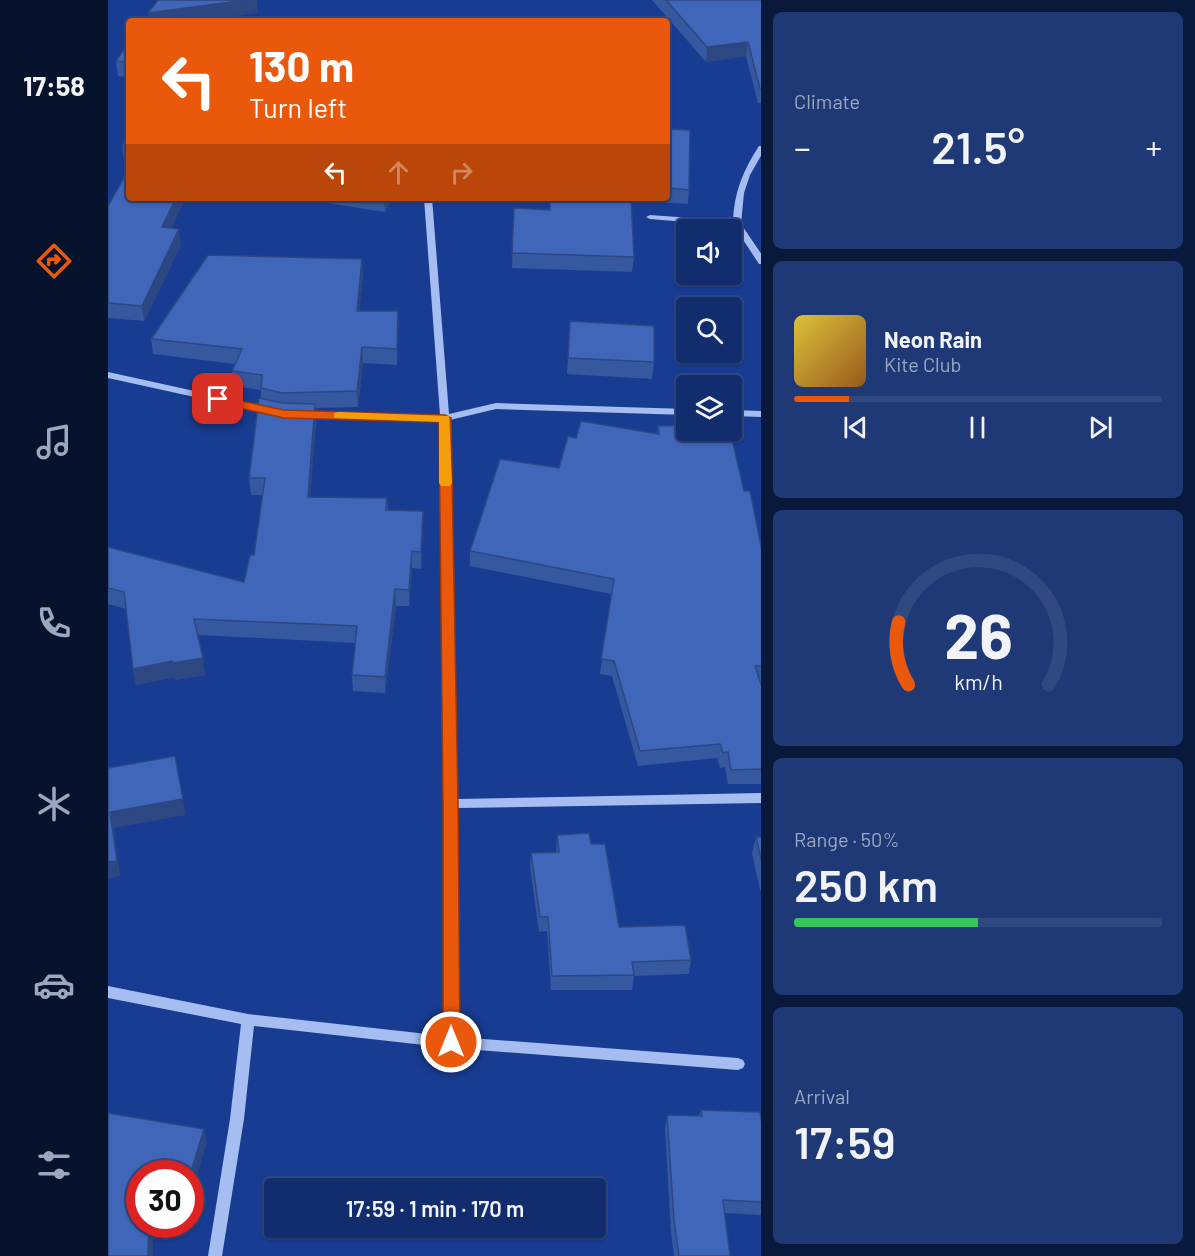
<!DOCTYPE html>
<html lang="en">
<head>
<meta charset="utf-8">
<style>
	:root { --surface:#112d6e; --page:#1e3976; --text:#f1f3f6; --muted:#9ca8c2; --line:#304981; --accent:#ea580c }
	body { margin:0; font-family:Barlow,sans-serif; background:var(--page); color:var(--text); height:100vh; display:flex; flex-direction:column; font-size:22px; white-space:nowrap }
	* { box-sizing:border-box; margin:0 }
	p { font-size:20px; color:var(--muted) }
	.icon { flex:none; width:33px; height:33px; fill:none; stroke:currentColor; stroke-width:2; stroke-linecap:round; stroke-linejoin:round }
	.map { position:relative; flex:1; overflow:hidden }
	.panel { display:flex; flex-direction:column; gap:12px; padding:12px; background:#09193c; width:434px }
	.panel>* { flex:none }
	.guide { position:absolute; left:18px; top:18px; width:544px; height:183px; border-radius:6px; box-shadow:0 2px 4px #0004,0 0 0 2px var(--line); background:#ea580c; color:#fff; overflow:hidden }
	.controls { position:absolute; left:568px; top:219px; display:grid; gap:12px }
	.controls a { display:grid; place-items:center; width:66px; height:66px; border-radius:6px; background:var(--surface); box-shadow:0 2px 4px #0004,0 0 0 2px var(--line); font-size:30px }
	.speed { position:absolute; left:18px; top:1160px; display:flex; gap:12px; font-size:30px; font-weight:700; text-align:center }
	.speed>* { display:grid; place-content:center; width:78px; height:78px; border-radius:50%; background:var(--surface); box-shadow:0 2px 4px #0004,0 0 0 2px var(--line); line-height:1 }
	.speed .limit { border:9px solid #d22; background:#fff; color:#111 }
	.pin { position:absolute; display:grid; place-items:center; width:51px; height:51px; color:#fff; margin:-26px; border-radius:12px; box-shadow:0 3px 9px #0006 }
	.me { position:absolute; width:66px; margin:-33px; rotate:0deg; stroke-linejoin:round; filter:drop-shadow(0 0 4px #0008) }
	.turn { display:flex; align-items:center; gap:21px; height:126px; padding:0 24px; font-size:27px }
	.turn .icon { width:78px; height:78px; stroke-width:2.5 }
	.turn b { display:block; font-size:42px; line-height:51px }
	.lanes { display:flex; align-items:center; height:57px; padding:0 24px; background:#0003; justify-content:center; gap:30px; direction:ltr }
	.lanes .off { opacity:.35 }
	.big { font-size:45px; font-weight:600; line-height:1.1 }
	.panel .widget { flex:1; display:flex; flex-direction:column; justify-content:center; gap:9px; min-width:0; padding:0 21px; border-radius:9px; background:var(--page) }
	.panel .dial { align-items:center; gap:0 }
	.dial svg { height:156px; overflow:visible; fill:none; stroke:var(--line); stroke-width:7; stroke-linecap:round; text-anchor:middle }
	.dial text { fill:var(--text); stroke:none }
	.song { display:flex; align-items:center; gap:18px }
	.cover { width:72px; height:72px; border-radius:9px; background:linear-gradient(135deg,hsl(50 70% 55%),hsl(30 70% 35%)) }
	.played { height:6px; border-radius:3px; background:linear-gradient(90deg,var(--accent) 15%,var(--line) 15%) }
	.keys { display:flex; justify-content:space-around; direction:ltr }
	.heat { display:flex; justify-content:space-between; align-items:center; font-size:33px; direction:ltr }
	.charge { height:9px; border-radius:4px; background:linear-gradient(90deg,#34c759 50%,var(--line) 0) }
	.trip { position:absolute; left:156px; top:1178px; width:342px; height:60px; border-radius:6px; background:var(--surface); box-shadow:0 2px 4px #0004,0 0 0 2px var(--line); font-weight:600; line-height:60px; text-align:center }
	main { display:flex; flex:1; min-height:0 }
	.dock { display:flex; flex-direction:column; width:108px; justify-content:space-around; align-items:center; background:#07122c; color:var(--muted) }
	.dock .icon { width:42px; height:42px }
	.dock .current { color:var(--accent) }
	.dock b { font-size:27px; color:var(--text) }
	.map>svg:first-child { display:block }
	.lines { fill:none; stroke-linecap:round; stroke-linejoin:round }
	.minor { fill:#a5bdf0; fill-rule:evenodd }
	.wall { fill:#36589f }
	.shaded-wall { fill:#2c4782 }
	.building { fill:#3f66b9; stroke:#2c4782; stroke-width:1.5 }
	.route { fill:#ea580c; stroke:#983908; stroke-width:1.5 }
	.slow { fill:#f59e0b }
</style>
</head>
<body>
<main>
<nav class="dock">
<b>17:58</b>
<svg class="icon current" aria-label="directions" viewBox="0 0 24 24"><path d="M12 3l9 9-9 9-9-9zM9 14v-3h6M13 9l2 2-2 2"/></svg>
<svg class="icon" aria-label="music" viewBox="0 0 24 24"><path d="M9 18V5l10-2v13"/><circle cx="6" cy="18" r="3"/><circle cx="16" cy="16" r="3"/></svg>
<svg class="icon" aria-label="phone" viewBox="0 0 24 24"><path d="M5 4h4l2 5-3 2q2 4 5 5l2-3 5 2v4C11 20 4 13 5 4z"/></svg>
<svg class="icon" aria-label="climate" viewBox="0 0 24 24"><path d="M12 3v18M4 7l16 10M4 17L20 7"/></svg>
<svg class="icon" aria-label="car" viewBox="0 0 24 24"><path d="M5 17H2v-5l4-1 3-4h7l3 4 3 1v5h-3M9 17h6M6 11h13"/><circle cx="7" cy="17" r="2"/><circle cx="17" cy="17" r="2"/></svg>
<svg class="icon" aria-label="filters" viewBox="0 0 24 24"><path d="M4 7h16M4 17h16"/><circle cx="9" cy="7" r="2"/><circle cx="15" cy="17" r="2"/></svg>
</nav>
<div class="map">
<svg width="654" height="1256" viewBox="0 0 654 1256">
	<rect width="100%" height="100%" fill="#173c92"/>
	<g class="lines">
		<!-- minor -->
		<path class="minor" d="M651,146h3v8l-12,21 -6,18 -3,31 21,31v9h-3l-25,-38 -84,-7 -4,-2 4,-2 83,6c1,-28 10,-51 26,-75z
			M316,198h8l17,216 47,-11 191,6v6l-191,-6 -46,11 7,379 305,-6v10l-305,5v229l281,21 5,2 2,4 -2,4 -5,2 -287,-22 -197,-22 -10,93 -22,137h-14l22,-137 11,-95 -133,-26v-12l140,28 197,22v-232l-5,-383 -138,-4 -5,-3 5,-3 138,4z
			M0,372l164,36 5,3 -5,3 -164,-36z
			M624,410l30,1v6l-30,-1z"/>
	</g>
	<!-- wall -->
	<path class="wall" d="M544,0h110v103h-4l-12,-47 -40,6z
		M21,42v35l-11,-1 -2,-15z
		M560,129l21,61 -1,14 -57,-3 3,56 -2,15 -120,-4 2,-60 36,2v-12h118z
		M21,132v30l-5,-1 -2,-15z
		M21,198h57l-15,30 10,17 -37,76 -36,-3v-112z
		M187,198h98l-8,14z
		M254,259l1,16 -4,36h39l-1,54 -34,-2 -5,44 -43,1 1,12 -6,77 77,1 1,12 35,18 -2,41 -9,-1 -3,38h-13l-11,87 -32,-2 -1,-16 3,-32 -157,-8 7,40 -30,5v-3l-39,8 -3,-16 -7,-60 -18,-5v-57l136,35 10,-27 9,-60h-12l-2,-17 12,-80v-8l-28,-4 -1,-15 3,-7 -82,-10 -2,-15z
		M462,321l84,41 -2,17 -85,-5z
		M550,426l86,65 18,60v130h-2l2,6v97h-34l-3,-17 -5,1 -3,-10 -79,8 -26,-90 -12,-2 11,-80 -141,-28v-15l89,-83 17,-30 81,-4z
		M449,835l34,9 28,83 72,33 -2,14 -55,2 -2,14h-81l-4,-59 -8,1 -9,-65 1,-14 25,-1z
		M648,837h6v53h-2l-8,-37z
		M593,1110l61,14v91l-37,-2 5,43h-56l-3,-23 -6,-105 2,-13 32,1z"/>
	<!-- shaded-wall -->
	<path class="shaded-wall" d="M138,0h11l1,13 -57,8h-52l-1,-8z
		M640,42l-2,14 -40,6 1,-15z
		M68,198h10l-22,45 -2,-16z
		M276,198h9l-8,14z
		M71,229l2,16 -37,76 -2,-15z
		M254,259l1,16 -5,52 -1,-16z
		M290,311l1,16 -2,38v-16z
		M254,347l1,16 -5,44 -1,-16z
		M207,404l1,16 -7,94 -1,-17z
		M315,511v17l-2,41v-17z
		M304,551v17l-3,38v-16z
		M287,589l1,17 -11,87v-16z
		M95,658l2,17 -30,5 -2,-17z
		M64,661l3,16 -39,8 -3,-16z
		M75,799l3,16 -72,13 6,48 -12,3 2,-67z
		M96,1129l3,14 -17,56v-24z
		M41,1224h4v32h-5z"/>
	<!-- building -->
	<path class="building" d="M50,0h88l-98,13z
		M558,0h96v89h-2l-12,-47 -41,5z
		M21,42v20l-13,-1z
		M560,129l22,1 -1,60 -21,-2z
		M21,132v15l-7,-1z
		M21,169v29h47l-14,29 17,2 -37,77 -34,-3v-97z
		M442,198h81l3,59 -122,-4 2,-45 36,2z
		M100,255l154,4 -5,52h41l-1,38 -35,-2 -5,44 -75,2 -21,-5 1,-13 -30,-4 10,-22 -91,-10z
		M462,321l84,5v36l-86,-4z
		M151,398l23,5 33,1 -7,93 79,1 -1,12 37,1 -2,41 -9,-1 -3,39 -14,-1 -10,88 -33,-2 5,-49 -163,-7 9,39 -30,5 -1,-2 -39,8 -9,-77 -16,-4v-41l136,35 6,-27h4l11,-77h-16z
		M473,421l78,13 -1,-8 29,-1v5h43l14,61h6l12,60v115h-7l7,21v82l-31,1 -3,-18 -5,1 -3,-9 -80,7 -26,-90 -13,-2 13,-80 -144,-28 30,-92 59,9 9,-32 8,2z
		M67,756l8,43 -73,13 7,49 -9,1v-94z
		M481,833l2,11h14l14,83 66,-2 6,35 -59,2 2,13 -82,1 -4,-59h-8l-9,-64 28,-1 -2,-17z
		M648,837h6v26z
		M593,1110l59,2 2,12v78l-39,-2 7,56h-51l-5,-36 -7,-105 35,1z
		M0,1113l96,16 -14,46v-2h-50v51h9l-1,32h-40z"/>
	<!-- route -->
	<path class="route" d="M110,396l66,14 161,5 6,3 7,386 2,238 -3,5 -6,3 -6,-3 -2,-5v-238l-4,-382 -155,-4 -71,-16 -1,-3z"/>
	<!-- slow -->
	<path class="slow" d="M231,412l110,4 3,67 -2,3h-9l-2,-3v-61l-105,-4v-5z"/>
</svg>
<div class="controls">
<a><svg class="icon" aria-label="sound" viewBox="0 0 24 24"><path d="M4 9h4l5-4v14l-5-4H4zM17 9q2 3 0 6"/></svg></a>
<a><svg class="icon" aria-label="search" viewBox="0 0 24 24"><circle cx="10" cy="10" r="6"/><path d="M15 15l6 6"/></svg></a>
<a><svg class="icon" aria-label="layers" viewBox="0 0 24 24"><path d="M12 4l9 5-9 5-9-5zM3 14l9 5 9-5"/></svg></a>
</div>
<div class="speed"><div class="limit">30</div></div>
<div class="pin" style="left:110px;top:399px;background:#d93025"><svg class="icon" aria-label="arrive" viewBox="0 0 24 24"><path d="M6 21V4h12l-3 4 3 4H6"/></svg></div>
<svg class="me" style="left:343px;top:1042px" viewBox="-20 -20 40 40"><circle r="17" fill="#ea580c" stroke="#fff" stroke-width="3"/><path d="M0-11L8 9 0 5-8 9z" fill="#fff"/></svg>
<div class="trip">17:59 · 1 min · 170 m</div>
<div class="guide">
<div class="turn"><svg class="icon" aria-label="left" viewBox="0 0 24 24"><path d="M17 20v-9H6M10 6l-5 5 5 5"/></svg><div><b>130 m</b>Turn left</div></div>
<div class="lanes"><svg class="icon" aria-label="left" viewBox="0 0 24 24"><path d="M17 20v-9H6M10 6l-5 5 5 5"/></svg><svg class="icon off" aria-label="ahead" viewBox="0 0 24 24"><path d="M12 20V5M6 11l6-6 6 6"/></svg><svg class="icon off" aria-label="right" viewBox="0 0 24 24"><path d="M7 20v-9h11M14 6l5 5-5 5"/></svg></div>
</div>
</div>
<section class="panel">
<div class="widget"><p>Climate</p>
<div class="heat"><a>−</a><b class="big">21.5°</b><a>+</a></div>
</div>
<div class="widget">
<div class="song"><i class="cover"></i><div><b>Neon Rain</b><p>Kite Club</p></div></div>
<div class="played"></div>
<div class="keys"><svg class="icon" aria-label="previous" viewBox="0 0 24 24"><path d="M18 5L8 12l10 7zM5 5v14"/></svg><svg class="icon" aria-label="pause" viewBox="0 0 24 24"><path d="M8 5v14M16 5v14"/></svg><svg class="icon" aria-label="next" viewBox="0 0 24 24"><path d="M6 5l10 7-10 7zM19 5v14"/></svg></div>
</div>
<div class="widget dial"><svg viewBox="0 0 100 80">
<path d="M14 69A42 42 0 1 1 86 69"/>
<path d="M14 69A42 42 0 0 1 9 37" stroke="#ea580c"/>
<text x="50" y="56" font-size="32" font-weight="700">26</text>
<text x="50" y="72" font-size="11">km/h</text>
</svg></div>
<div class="widget"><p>Range · 50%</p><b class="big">250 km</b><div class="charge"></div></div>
<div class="widget"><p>Arrival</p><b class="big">17:59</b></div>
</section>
</main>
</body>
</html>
